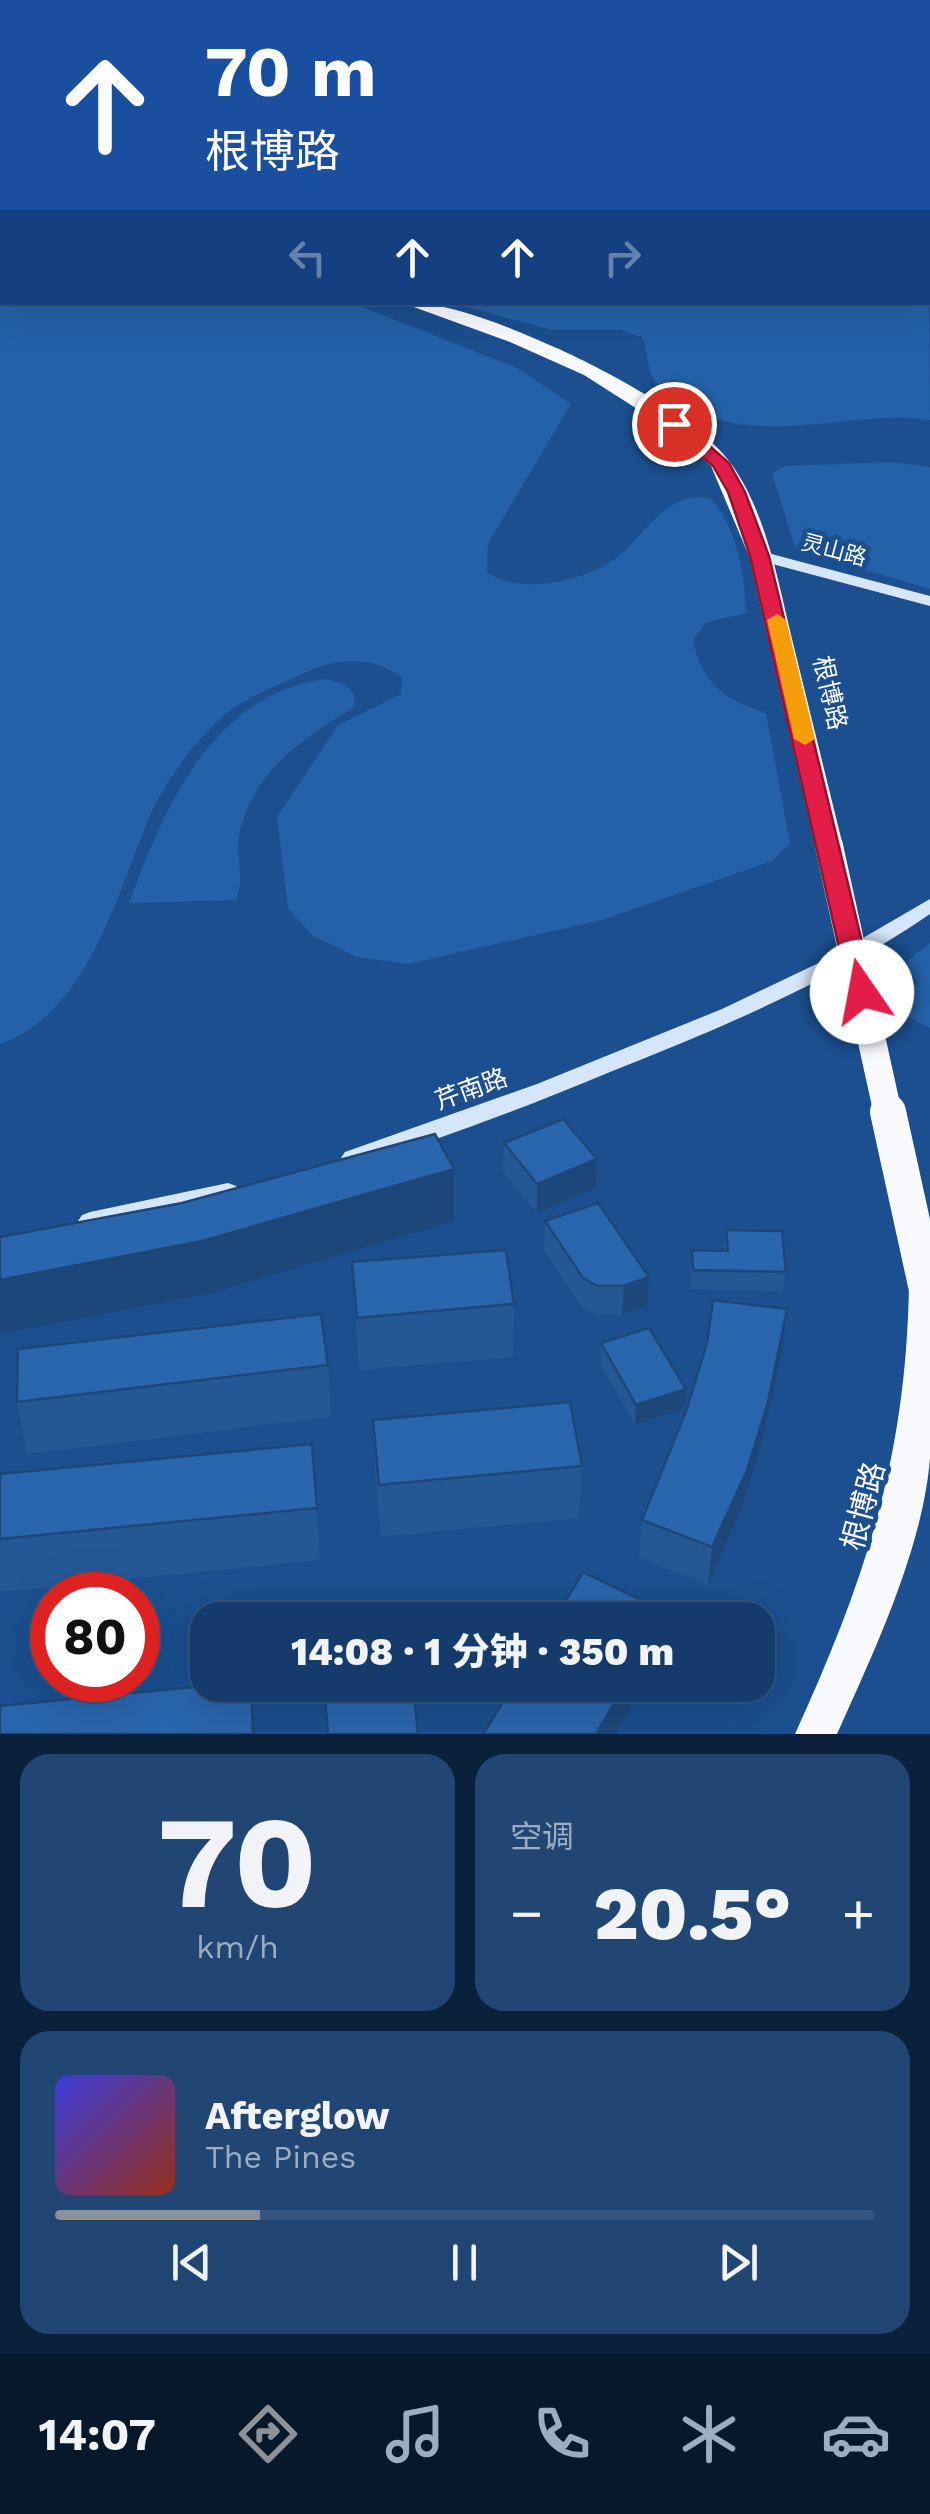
<!DOCTYPE html>
<html lang="zh">
<head>
<meta charset="utf-8">
<style>
	:root { --surface:#143b6b; --page:#214673; --text:#f1f3f6; --muted:#9dadc1; --line:#33557e; --accent:#8c9099 }
	body { margin:0; font-family:"Work Sans","Noto Sans SC",sans-serif; background:var(--page); color:var(--text); height:100vh; display:flex; flex-direction:column; font-size:38px; white-space:nowrap }
	* { box-sizing:border-box; margin:0 }
	p { font-size:32px; color:var(--muted) }
	.icon { flex:none; width:55px; height:55px; fill:none; stroke:currentColor; stroke-width:2; stroke-linecap:round; stroke-linejoin:round }
	.map { position:relative; height:1734px; overflow:hidden }
	.details { display:flex; flex-direction:column; gap:20px; padding:20px; background:#0b203b; flex:1 }
	.details>* { flex:none }
	.guide { position:absolute; left:0px; top:0px; width:930px; height:305px; box-shadow:0 10px 40px #0002,0 0 0 2px var(--line); background:#1a4fa0; color:#fff; overflow:hidden }
	.speed { position:absolute; left:30px; top:1572px; display:flex; gap:20px; font-size:50px; font-weight:700; text-align:center }
	.speed>* { display:grid; place-content:center; width:130px; height:130px; border-radius:50%; background:var(--surface); box-shadow:0 10px 40px #0002,0 0 0 2px var(--line); line-height:1 }
	.speed .limit { border:15px solid #d22; background:#fff; color:#111 }
	.pin { position:absolute; display:grid; place-items:center; width:85px; height:85px; color:#fff; margin:-42px; border:5px solid #fff; border-radius:50%; box-shadow:0 2px 10px #0007 }
	.me { position:absolute; width:110px; margin:-55px; rotate:348deg; stroke-linejoin:round; filter:drop-shadow(0 0 8px #0008) }
	.turn { display:flex; align-items:center; gap:35px; height:210px; padding:0 40px; font-size:45px }
	.turn .icon { width:130px; height:130px; stroke-width:2.5 }
	.turn b { display:block; font-size:70px; line-height:85px }
	.lanes { display:flex; align-items:center; height:95px; padding:0 40px; background:#0003; justify-content:center; gap:50px; direction:ltr }
	.lanes .off { opacity:.35 }
	.big { font-size:75px; font-weight:800; line-height:1.1 }
	.details .tile { flex:1; display:flex; flex-direction:column; justify-content:center; gap:15px; min-width:0; padding:0 35px; border-radius:30px; background:var(--page) }
	.details .dial { align-items:center; gap:0 }
	.dial b { font-size:130px; line-height:1 }
	.song { display:flex; align-items:center; gap:30px }
	.cover { width:120px; height:120px; border-radius:15px; background:linear-gradient(135deg,hsl(240 70% 55%),hsl(10 70% 35%)) }
	.played { height:10px; border-radius:5px; background:linear-gradient(90deg,var(--accent) 25%,var(--line) 25%) }
	.keys { display:flex; justify-content:space-around; direction:ltr }
	.heat { display:flex; justify-content:space-between; align-items:center; font-size:55px; direction:ltr }
	.details .tiles { flex:1; display:grid; gap:20px; grid-template-columns:1fr 1fr }
	.tile:last-child { grid-column:span 2 }
	.trip { position:absolute; left:190px; top:1602px; width:585px; height:100px; border-radius:30px; background:var(--surface); box-shadow:0 10px 40px #0002,0 0 0 2px var(--line); font-weight:800; line-height:100px; text-align:center }
	.menu { display:flex; height:160px; justify-content:space-around; align-items:center; background:#08182b; color:var(--muted) }
	.menu .icon { width:70px; height:70px }
	.menu .selected { color:var(--accent) }
	.menu b { font-size:45px; color:var(--text) }
	.map>svg:first-child { display:block }
	.green { fill:#2461a8 }
	.lines { fill:none; stroke-linecap:round; stroke-linejoin:round }
	.secondary { fill:#d6e6fa; fill-rule:evenodd }
	.trunk { fill:#f8faff; fill-rule:evenodd }
	.trunk-bridge-far1 { stroke:#f8faff; stroke-width:28 }
	.trunk-bridge { stroke:#f8faff; stroke-width:36 }
	.wall { fill:#245895 }
	.shaded-wall { fill:#1d4779 }
	.building { fill:#2a66ad; stroke:#1d4779; stroke-width:2.5 }
	.route { fill:#e11d48; stroke:#92132f; stroke-width:2.5 }
	.slow { fill:#f59e0b }
	.labels { text-anchor:middle; dominant-baseline:central; stroke-width:10; stroke-linejoin:round; paint-order:stroke }
	.far-street-label { font-size:22px; fill:#fff; stroke:#1b4f8f }
	.street-label { font-size:25px; fill:#fff; stroke:#1b4f8f }
	.near-street-label { font-size:30px; fill:#fff; stroke:#1b4f8f }
</style>
</head>
<body>
<div class="map">
<svg width="930" height="1734" viewBox="0 0 930 1734">
	<rect width="100%" height="100%" fill="#1b4f8f"/>
	<!-- green -->
	<path class="green" d="M427,0h503v141l-2,-139h-511z
		M0,196l2,106 350,1 165,65 54,36 -83,140 -1,28c30,23 94,10 125,-11 32,-21 53,-74 99,-62 26,28 34,77 35,114l-41,10 -12,17c9,44 32,60 73,73l24,130 -18,18 -170,59 -194,44 -51,-7 -44,-21 -25,-27 -11,-92 61,-92 63,-31 1,-16c-29,-23 -67,-20 -100,-4 -25,12 -60,25 -80,43 -27,24 -58,66 -72,99 -33,77 -61,197 -150,228z
		M928,203l2,217c-82,-12 -170,31 -244,-16 -11,-7 -25,-13 -31,-23 -10,-15 -6,-30 -13,-44l-21,-7h-69l-100,-27 476,-1z
		M893,462l37,5v122l-134,-39 -24,-76 13,-8z
		M327,679l17,5 10,10 1,12c-51,33 -98,60 -115,124 -6,23 6,46 -4,70l-107,3c35,-95 83,-210 198,-224z
		M930,943v85l-45,-22 33,-25 -20,-13z"/>
	<g class="lines">
		<!-- secondary -->
		<path class="secondary" d="M760,551l170,45v10l-176,-47 -2,-3z
			M930,899v15c-99,68 -209,114 -320,158 -84,35 -170,68 -257,94l-8,-2 -4,-6 4,-6 192,-68 185,-75 103,-49z
			M228,1183l8,3 4,6 -4,6 -146,32 -8,-3 -4,-6 4,-6 8,-3z"/>
		<!-- trunk -->
		<path class="trunk" d="M0,172l2,1v10h-2z
			M400,302c54,0 110,26 159,47 48,22 139,70 170,112 37,49 49,120 63,178 17,69 34,138 51,207l-4,6h-20l-4,-6 -66,-290 -38,-90 -44,-38 -83,-53 -74,-33z
			M926,1272l4,1c0,61 0,124 0,185 -7,90 -56,194 -93,276h-42c71,-156 111,-276 114,-449l5,-9z"/>
		<!-- trunk-bridge-far1 -->
		<path class="trunk-bridge-far1" d="M829,846l59,268"/>
		<!-- trunk-bridge -->
		<path class="trunk-bridge" d="M888,1112l38,173"/>
	</g>
	<!-- wall -->
	<path class="wall" d="M504,1143l93,16 -1,29 -59,25 -34,-41z
		M545,1221l104,56 -2,29 -25,9h-25l-16,-9 -37,-56z
		M726,1230l60,42 -3,20 -91,-3 -2,-19 2,-20 32,1z
		M352,1262l162,42 -1,53 -154,13z
		M787,1309l-4,37 -20,93 -21,68 -34,78 -69,-28 3,-37 44,-109 21,-68z
		M601,1343l85,46 -2,20 -49,16 -35,-62z
		M328,1365l3,52 -304,37 -10,-52z
		M373,1420l209,46 -3,52 -198,19 -6,-65z
		M312,1444l8,116 -320,32v-118z"/>
	<!-- shaded-wall -->
	<path class="shaded-wall" d="M597,1159l-1,29 -59,25v-29z
		M454,1169v52l-246,73 -208,40v-54z
		M649,1277l-2,29 -25,9 2,-29z
		M787,1309l-4,37 -20,93 -21,68 -34,78 4,-38z
		M686,1389l-2,20 -49,16 1,-20z
		M251,1685l5,49h-3z
		M625,1685h18l-28,49h-19z"/>
	<!-- building -->
	<path class="building" d="M563,1119l34,40 -60,25 -33,-41z
		M435,1134l19,35 -252,72 -202,39v-43l182,-34z
		M598,1203l51,74 -25,9h-26l-15,-8 -38,-57z
		M726,1230l56,1 4,41 -93,-2 -1,-20 36,1z
		M506,1250l8,54 -157,14 -5,-56z
		M713,1300l74,9 -19,93 -21,68 -35,77 -70,-27 44,-109 21,-68z
		M321,1314l7,51 -311,37 1,-53z
		M649,1328l37,61 -50,16 -35,-62z
		M570,1402l12,64 -203,19 -6,-65z
		M312,1444l5,64 -317,31v-65z
		M583,1572l83,40 -4,8h-108z
		M404,1612l1,8h-80z
		M214,1685h37l2,49h-253v-28z
		M324,1685h89l5,49h-90z
		M514,1685h111l-29,49h-113z"/>
	<!-- route -->
	<path class="route" d="M667,420h13l49,43 16,29 24,64 105,436 -4,6h-17l-4,-6 -99,-436 -22,-64 -15,-26 -46,-39z"/>
	<!-- slow -->
	<path class="slow" d="M777,614l9,6 29,119 -10,6 -11,-6 -27,-119z"/>
	<g class="labels">
		<!-- far-street labels -->
		<g class="far-street-label">
			<text transform="translate(834 550) rotate(15)">灵山路</text>
		</g>
		<!-- street labels -->
		<g class="street-label">
			<text transform="translate(830 693) rotate(77)">根博路</text>
			<text transform="translate(471 1089) rotate(-20)">芹南路</text>
		</g>
		<!-- near-street labels -->
		<g class="near-street-label">
			<text transform="translate(863 1506) rotate(-75)">根博路</text>
		</g>
	</g>
</svg>
<div class="speed"><div class="limit">80</div></div>
<div class="pin" style="left:674px;top:424px;background:#d93025"><svg class="icon" aria-label="arrive" viewBox="0 0 24 24"><path d="M6 21V4h12l-3 4 3 4H6"/></svg></div>
<svg class="me" style="left:862px;top:992px" viewBox="-20 -20 40 40"><circle r="19" fill="#fff"/><path d="M0-13L10 11 0 6-10 11z" fill="#e11d48"/></svg>
<div class="trip">14:08 · 1 分钟 · 350 m</div>
<div class="guide">
<div class="turn"><svg class="icon" aria-label="ahead" viewBox="0 0 24 24"><path d="M12 20V5M6 11l6-6 6 6"/></svg><div><b>70 m</b>根博路</div></div>
<div class="lanes"><svg class="icon off" aria-label="left" viewBox="0 0 24 24"><path d="M17 20v-9H6M10 6l-5 5 5 5"/></svg><svg class="icon" aria-label="ahead" viewBox="0 0 24 24"><path d="M12 20V5M6 11l6-6 6 6"/></svg><svg class="icon" aria-label="ahead" viewBox="0 0 24 24"><path d="M12 20V5M6 11l6-6 6 6"/></svg><svg class="icon off" aria-label="right" viewBox="0 0 24 24"><path d="M7 20v-9h11M14 6l5 5-5 5"/></svg></div>
</div>
</div>
<section class="details">
<div class="tiles">
<div class="tile dial"><b>70</b><p>km/h</p></div>
<div class="tile"><p>空调</p>
<div class="heat"><a>−</a><b class="big">20.5°</b><a>+</a></div>
</div>
<div class="tile">
<div class="song"><i class="cover"></i><div><b>Afterglow</b><p>The Pines</p></div></div>
<div class="played"></div>
<div class="keys"><svg class="icon" aria-label="previous" viewBox="0 0 24 24"><path d="M18 5L8 12l10 7zM5 5v14"/></svg><svg class="icon" aria-label="pause" viewBox="0 0 24 24"><path d="M8 5v14M16 5v14"/></svg><svg class="icon" aria-label="next" viewBox="0 0 24 24"><path d="M6 5l10 7-10 7zM19 5v14"/></svg></div>
</div>
</div>
</section>
<nav class="menu">
<b>14:07</b>
<svg class="icon selected" aria-label="directions" viewBox="0 0 24 24"><path d="M12 3l9 9-9 9-9-9zM9 14v-3h6M13 9l2 2-2 2"/></svg>
<svg class="icon" aria-label="music" viewBox="0 0 24 24"><path d="M9 18V5l10-2v13"/><circle cx="6" cy="18" r="3"/><circle cx="16" cy="16" r="3"/></svg>
<svg class="icon" aria-label="phone" viewBox="0 0 24 24"><path d="M5 4h4l2 5-3 2q2 4 5 5l2-3 5 2v4C11 20 4 13 5 4z"/></svg>
<svg class="icon" aria-label="climate" viewBox="0 0 24 24"><path d="M12 3v18M4 7l16 10M4 17L20 7"/></svg>
<svg class="icon" aria-label="car" viewBox="0 0 24 24"><path d="M5 17H2v-5l4-1 3-4h7l3 4 3 1v5h-3M9 17h6M6 11h13"/><circle cx="7" cy="17" r="2"/><circle cx="17" cy="17" r="2"/></svg>
</nav>
</body>
</html>
